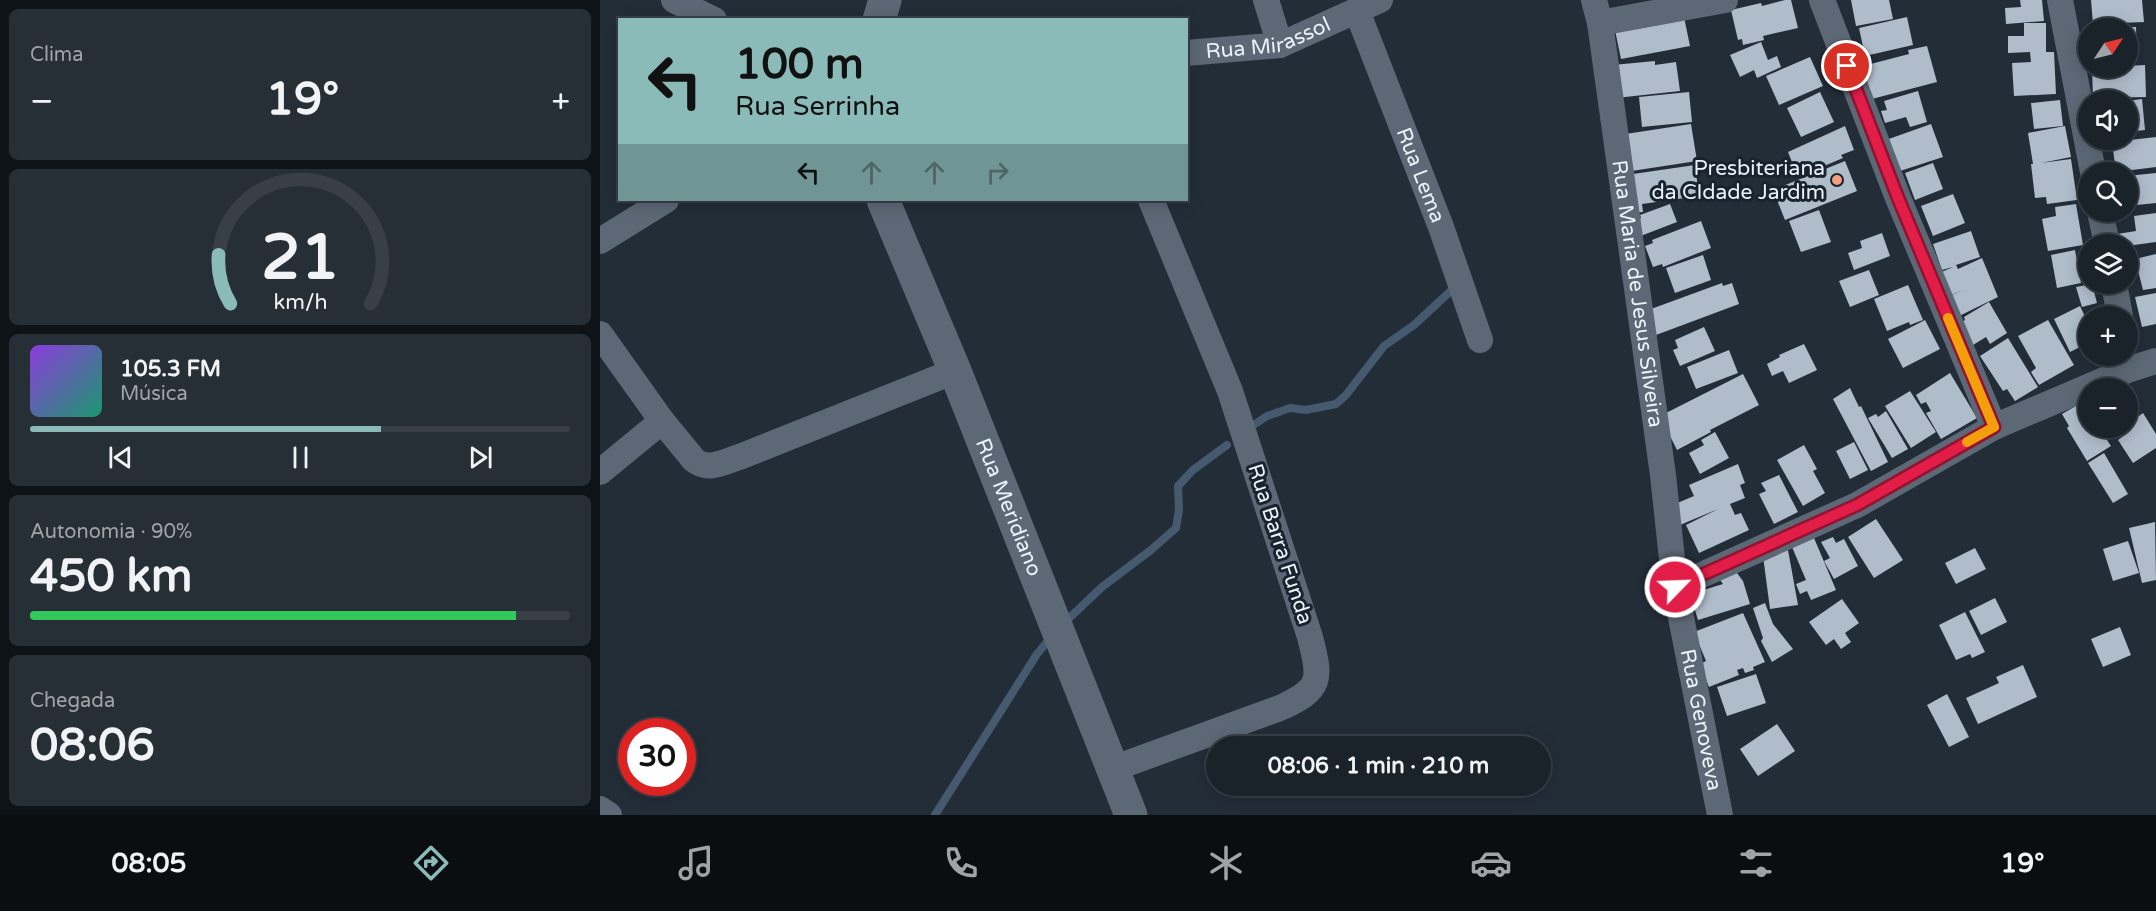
<!DOCTYPE html>
<html lang="pt">
<head>
<meta charset="utf-8">
<style>
	:root { --surface:#1a222a; --page:#272f36; --text:#f1f3f6; --muted:#9fa4a8; --line:#383f47; --accent:#8bbbb9 }
	body { margin:0; font-family:"Varela Round",sans-serif; background:var(--page); color:var(--text); height:100vh; display:flex; flex-direction:column; font-size:22px; white-space:nowrap }
	* { box-sizing:border-box; margin:0 }
	p { font-size:20px; color:var(--muted) }
	.icon { flex:none; width:33px; height:33px; fill:none; stroke:currentColor; stroke-width:2; stroke-linecap:round; stroke-linejoin:round }
	.map { position:relative; flex:1; overflow:hidden }
	.panel { display:flex; flex-direction:column; gap:9px; padding:9px; background:#0e1317; width:600px }
	.panel>* { flex:none }
	.top-card { position:absolute; left:18px; top:18px; width:570px; height:183px; border-radius:0px; box-shadow:0 3px 15px #0003,0 0 0 2px var(--line); background:#8bbbb9; color:#111; overflow:hidden }
	.needle { width:39px; rotate:55deg }
	.fabs { position:absolute; left:1478px; top:18px; display:grid; gap:12px }
	.fabs a { display:grid; place-items:center; width:60px; height:60px; border-radius:50%; background:var(--surface); box-shadow:0 3px 15px #0003,0 0 0 2px var(--line); font-size:30px }
	.speed { position:absolute; left:18px; top:718px; display:flex; gap:12px; font-size:30px; font-weight:700; text-align:center }
	.speed>* { display:grid; place-content:center; width:78px; height:78px; border-radius:50%; background:var(--surface); box-shadow:0 3px 15px #0003,0 0 0 2px var(--line); line-height:1 }
	.speed .limit { border:9px solid #d22; background:#fff; color:#111 }
	.pin { position:absolute; display:grid; place-items:center; width:51px; height:51px; color:#fff; margin:-26px; border:3px solid #fff; border-radius:50%; box-shadow:0 2px 6px #0007 }
	.me { position:absolute; width:66px; margin:-33px; rotate:66deg; stroke-linejoin:round; filter:drop-shadow(0 0 4px #0008) }
	.turn { display:flex; align-items:center; gap:21px; height:126px; padding:0 18px; font-size:27px }
	.turn .icon { width:78px; height:78px; stroke-width:2.5 }
	.turn b { display:block; font-size:42px; line-height:51px }
	.lanes { display:flex; align-items:center; height:57px; padding:0 18px; background:#0003; justify-content:center; gap:30px; direction:ltr }
	.lanes .off { opacity:.35 }
	.big { font-size:45px; font-weight:700; line-height:1.1 }
	.panel .card { flex:1; display:flex; flex-direction:column; justify-content:center; gap:9px; min-width:0; padding:0 21px; border-radius:9px; background:var(--page) }
	.panel .dial { align-items:center; gap:0 }
	.dial svg { height:156px; overflow:visible; fill:none; stroke:var(--line); stroke-width:7; stroke-linecap:round; text-anchor:middle }
	.dial text { fill:var(--text); stroke:none }
	.song { display:flex; align-items:center; gap:18px }
	.cover { width:72px; height:72px; border-radius:9px; background:linear-gradient(135deg,hsl(270 70% 55%),hsl(160 70% 35%)) }
	.played { height:6px; border-radius:3px; background:linear-gradient(90deg,var(--accent) 65%,var(--line) 65%) }
	.keys { display:flex; justify-content:space-around; direction:ltr }
	.heat { display:flex; justify-content:space-between; align-items:center; font-size:33px; direction:ltr }
	.charge { height:9px; border-radius:4px; background:linear-gradient(90deg,#34c759 90%,var(--line) 0) }
	.trip { position:absolute; left:606px; top:736px; width:345px; height:60px; border-radius:30px; background:var(--surface); box-shadow:0 3px 15px #0003,0 0 0 2px var(--line); font-weight:700; line-height:60px; text-align:center }
	.tabs { display:flex; height:96px; justify-content:space-around; align-items:center; background:#0a0e11; color:var(--muted) }
	.tabs .icon { width:42px; height:42px }
	.tabs .selected { color:var(--accent) }
	.tabs b { font-size:27px; color:var(--text) }
	main { display:flex; flex:1; min-height:0 }
	.map>svg:first-child { display:block }
	.lines { fill:none; stroke-linecap:round; stroke-linejoin:round }
	.stream { stroke:#465a6f; stroke-width:8 }
	.building { fill:#afbcca }
	.street { stroke:#5c6875; stroke-width:26 }
	.secondary { stroke:#5c6875; stroke-width:33 }
	.route-casing { stroke:#92132f; stroke-width:15 }
	.route { stroke:#e11d48; stroke-width:10 }
	.slow { stroke:#f59e0b; stroke-width:10 }
	.poi-dot { fill:#f2a081; stroke:#19232e; stroke-width:2 }
	.labels { text-anchor:middle; dominant-baseline:central; stroke-width:6; stroke-linejoin:round; paint-order:stroke }
	.street-label { font-size:21px; fill:#eaf1f9; stroke:#19232e }
	.poi-label { font-size:21px; fill:#eaf1f9; stroke:#19232e; text-anchor:end }
</style>
</head>
<body>
<main>
<section class="panel">
<div class="card"><p>Clima</p>
<div class="heat"><a>−</a><b class="big">19°</b><a>+</a></div>
</div>
<div class="card dial"><svg viewBox="0 0 100 80">
<path d="M14 69A42 42 0 1 1 86 69"/>
<path d="M14 69A42 42 0 0 1 8 44" stroke="#8bbbb9"/>
<text x="50" y="56" font-size="32" font-weight="700">21</text>
<text x="50" y="72" font-size="11">km/h</text>
</svg></div>
<div class="card">
<div class="song"><i class="cover"></i><div><b>105.3 FM</b><p>Música</p></div></div>
<div class="played"></div>
<div class="keys"><svg class="icon" aria-label="previous" viewBox="0 0 24 24"><path d="M18 5L8 12l10 7zM5 5v14"/></svg><svg class="icon" aria-label="pause" viewBox="0 0 24 24"><path d="M8 5v14M16 5v14"/></svg><svg class="icon" aria-label="next" viewBox="0 0 24 24"><path d="M6 5l10 7-10 7zM19 5v14"/></svg></div>
</div>
<div class="card"><p>Autonomia · 90%</p><b class="big">450 km</b><div class="charge"></div></div>
<div class="card"><p>Chegada</p><b class="big">08:06</b></div>
</section>
<div class="map">
<svg width="1556" height="815" viewBox="0 0 1556 815">
	<rect width="100%" height="100%" fill="#232d38"/>
	<g class="lines">
		<!-- stream -->
		<path class="stream" d="M655,424l12,-8 23,-8 16,2 30,-6 10,-9 38,-49 30,-21 41,-38
			M464,623l38,-36 49,-37 25,-22 3,-18 -1,-24 15,-16 34,-25
			M335,815l102,-161 15,-18"/>
	</g>
	<!-- building -->
	<path class="building" d="M1185,0h6l7,28 -35,8 1,4 -21,5 -1,-6 -4,1 -7,-30 30,-7 1,3z
		M1251,0h38l4,19 -37,7z
		M1420,0h22l2,21 -38,3 -1,-16 16,-1z
		M1491,0h51l2,22 -51,2z
		M1084,17l6,29 -69,13 -6,-29z
		M1307,17l6,28 -48,11 -6,-28z
		M1424,23h22v29h8l2,42 -42,2 -2,-33 19,-1 -1,-10 -22,1v-17h16z
		M1527,27h9l1,32h-10z
		M1161,42l7,18 9,-4 4,11 -24,11 -3,-8 -14,7 -10,-22z
		M1327,46l10,36 -69,18 -9,-33 50,-13 -1,-4z
		M1210,57l13,29 -44,19 -13,-29z
		M1055,61v4l21,-3 4,29 -64,7 -3,-33z
		M1545,65l1,32 -53,1 -1,-30z
		M1318,91l9,31 -17,5 -4,-10 -21,6 -4,-12 6,-1 -3,-9z
		M1089,92l3,30 -50,5 -3,-30z
		M1220,92l14,30 -33,15 -14,-29z
		M1542,99l3,31 -18,2v-31z
		M1460,100l3,26 -29,3 -3,-26z
		M1091,124l6,37 -72,11 -6,-37z
		M1331,124l12,33 -46,15 -11,-32z
		M1245,126l9,24 -13,5 2,3 -45,19 -10,-25z
		M1465,126l6,31 -30,6 30,-4 6,41 -30,4 -1,-7 -11,1 -4,-34h2l-5,-31z
		M1556,137v30l-40,5 -4,-30z
		M1245,161l12,30 -72,29 -12,-30z
		M1333,163l10,26 -28,11 -10,-27z
		M1095,165l4,31 -57,8 1,8 -12,1 2,-39z
		M1556,173v30l-29,3v-30z
		M1353,194l12,29 -32,13 -12,-30z
		M1070,204l7,18 -39,15 -6,-15 9,-4 -1,-3z
		M1476,204l7,41 -35,6 -6,-32 14,-3 -1,-9z
		M1219,210l12,32 -30,10 -12,-31z
		M1556,213v29l-29,4v-2h-8l-2,-10 19,-3 -2,-15z
		M1101,221l10,27 -48,19 -1,-3 -9,3 -8,-21 8,-3 -1,-3z
		M1371,231l9,26 -24,8 2,4 24,-11 16,39 -43,21 -9,-20 17,-8 -16,7 -10,-23 16,-7 -11,3 -9,-26z
		M1282,233l8,23 -36,14 -6,-17 14,-5 -2,-7z
		M1475,250l6,33 -24,5 -6,-33z
		M1556,254v34l-13,2 -8,-31z
		M1103,255l8,25 -36,13 -9,-25z
		M1269,270l10,25 -29,12 -11,-26z
		M1122,283l1,3 9,-3 7,21 -83,31 -5,-26z
		M1492,284l5,19 -15,4 -6,-20z
		M1308,285l15,35 -13,5 -1,-3 -22,9 -13,-32z
		M1556,293v31l-14,3 -7,-30z
		M1389,302l18,31 -17,11 -4,-7 -13,8 -12,-22 4,-3 -1,-3z
		M1480,306l8,17v20l-18,9 -16,-33z
		M1325,320l15,29 -37,19 -15,-29z
		M1448,320l26,45 -35,20 -8,-13 5,-4 -18,-32z
		M1104,327l11,24 -35,15 -7,-16 5,-2 -3,-8z
		M1408,338l30,49 -23,14 -8,-12 -4,2 -23,-35z
		M1204,344l13,26 -28,13 -6,-12 -11,5 -5,-12 13,-7 -1,-2z
		M1129,350l9,23 -42,16 -9,-22z
		M1350,373l27,45 -36,21 -15,-26 5,-2 -5,-9 -5,2 -5,-9z
		M1143,374l16,31 -49,25 1,2 -34,18 -17,-34z
		M1250,388l9,19 2,-1 27,56 -17,9 -38,-72z
		M1310,391l26,41 -25,16 -26,-42z
		M1481,403l7,12v13h11l12,18 -24,15 -20,-33 2,-2 -7,-12z
		M1530,403l9,13 4,-3 13,21v14l-23,15 -15,-23 11,-8 -2,-4v-23z
		M1286,411l22,38 -16,9 -24,-40 8,-4 2,3z
		M1115,432l14,26 -29,16 -11,-21 15,-8 -3,-5z
		M1254,442l14,28 -18,9 -14,-28z
		M1204,445l13,24 -4,2 12,22 -22,13 -26,-46z
		M1504,453l24,41 -15,9 -25,-40z
		M1138,464l7,19 -5,2 5,13 -15,6 5,11 6,-2 8,17 -50,23 -13,-28 32,-16 -38,16 -5,-21 19,-8 -5,-11z
		M1179,475l19,37 -24,12 -15,-30 7,-3 -5,-8z
		M1276,519l27,41 -29,18 -26,-41z
		M1555,522l1,58 -14,3 -13,-55z
		M1233,537l3,6 8,-4 14,27 -24,13 -10,-18 6,-3 -9,-16z
		M1214,538l22,52 -25,10 -4,-9 -7,3 -4,-10 10,-4 -14,-33z
		M1528,541l11,32 -26,8 -10,-32z
		M1375,548l11,21 -30,15 -11,-21z
		M1188,550l10,55 -28,4 -7,-53z
		M1134,569l9,12 7,23 -52,16 -8,-26 33,-10 -3,-4z
		M1395,598l12,24 -26,13 -12,-24z
		M1242,599l17,24 -14,10 6,9 -10,7 -7,-10 -8,6 -17,-23z
		M1165,603l8,21 20,25 -21,13 -11,-21 2,-3 -10,-30z
		M1365,612l20,40 -13,6 -2,-4 -14,6 -17,-35z
		M1143,613l22,49 -12,5 1,3 -9,3 -2,-5 -6,2 2,5 -30,12 -9,-23 6,-3 -12,-29z
		M1520,627l11,28 -28,12 -12,-28z
		M1423,665l14,32 -59,27 -12,-26 33,-15 -3,-6z
		M1156,674l10,29 -39,13 -10,-29z
		M1347,694l22,43 -20,10 -22,-42z
		M1177,724l18,27 -37,25 -18,-27z"/>
	<g class="lines">
		<!-- street -->
		<g class="street">
			<path d="M74,0l40,20"/>
			<path d="M666,0l14,45"/>
			<path id="s1" d="M994,0l6,23 63,452 12,112 45,228"/>
			<path d="M1222,0l76,198 96,229"/>
			<path d="M1460,0l33,172"/>
			<path id="s2" d="M757,11l84,216 39,113"/>
			<path d="M1000,23l125,-23"/>
			<path id="s3" d="M586,53l94,-8 100,-45"/>
			<path d="M1500,212l7,32"/>
			<path d="M0,241l66,-41"/>
			<path d="M1514,284l6,32"/>
			<path d="M0,334l62,87 32,39c14,12 32,1 48,-4l213,-85"/>
			<path d="M0,472l62,-51"/>
			<path d="M1075,587l182,-82 137,-78 136,-58 26,-8"/>
			<path d="M512,769l168,-61c42,-19 41,-28 30,-71l-80,-246 -79,-191"/>
			<path d="M0,809l9,6"/>
		</g>
		<!-- secondary -->
		<g class="secondary">
			<path d="M279,20l6,-20"/>
			<path id="s4" d="M283,200l72,171 176,444"/>
		</g>
	</g>
	<g class="lines">
		<defs>
			<path id="route" d="M1075,587l182,-82 137,-78 -96,-229 -51,-132"/>
		</defs>
		<!-- route casing -->
		<use href="#route" class="route-casing"/>
		<!-- route -->
		<use href="#route" class="route"/>
		<!-- slow -->
		<path class="slow" d="M1348,318l46,109 -27,15"/>
	</g>
	<!-- markers -->
	<circle class="poi-dot" cx="1237" cy="180" r="6"/>
	<g class="labels">
		<!-- street labels -->
		<g class="street-label">
			<text stroke="none"><textPath href="#s3" startOffset="84">Rua Mirassol</textPath></text>
			<text stroke="none"><textPath href="#s2" startOffset="176">Rua Lema</textPath></text>
			<text stroke="none"><textPath href="#s1" startOffset="297">Rua Maria de Jesus Silveira</textPath></text>
			<text stroke="none"><textPath href="#s4" startOffset="332">Rua Meridiano</textPath></text>
			<text transform="translate(680 544) rotate(72)">Rua Barra Funda</text>
			<text stroke="none"><textPath href="#s1" startOffset="728">Rua Genoveva</textPath></text>
		</g>
		<!-- poi labels -->
		<g class="poi-label">
			<text x="1225" y="168">Presbiteriana<tspan x="1225" dy="24">da CIdade Jardim</tspan></text>
		</g>
	</g>
</svg>
<div class="fabs">
<a><svg class="needle" viewBox="-14 -14 28 28"><path d="M0-13l5 13h-10z" fill="#e53935"/><path d="M0 13l5-13h-10z" fill="#9fa4a8"/></svg></a>
<a><svg class="icon" aria-label="sound" viewBox="0 0 24 24"><path d="M4 9h4l5-4v14l-5-4H4zM17 9q2 3 0 6"/></svg></a>
<a><svg class="icon" aria-label="search" viewBox="0 0 24 24"><circle cx="10" cy="10" r="6"/><path d="M15 15l6 6"/></svg></a>
<a><svg class="icon" aria-label="layers" viewBox="0 0 24 24"><path d="M12 4l9 5-9 5-9-5zM3 14l9 5 9-5"/></svg></a>
<a>+</a>
<a>−</a>
</div>
<div class="speed"><div class="limit">30</div></div>
<div class="pin" style="left:1247px;top:66px;background:#d93025"><svg class="icon" aria-label="arrive" viewBox="0 0 24 24"><path d="M6 21V4h12l-3 4 3 4H6"/></svg></div>
<svg class="me" style="left:1075px;top:587px" viewBox="-20 -20 40 40"><circle r="17" fill="#e11d48" stroke="#fff" stroke-width="3"/><path d="M0-11L8 9 0 5-8 9z" fill="#fff"/></svg>
<div class="trip">08:06 · 1 min · 210 m</div>
<div class="top-card">
<div class="turn"><svg class="icon" aria-label="left" viewBox="0 0 24 24"><path d="M17 20v-9H6M10 6l-5 5 5 5"/></svg><div><b>100 m</b>Rua Serrinha</div></div>
<div class="lanes"><svg class="icon" aria-label="left" viewBox="0 0 24 24"><path d="M17 20v-9H6M10 6l-5 5 5 5"/></svg><svg class="icon off" aria-label="ahead" viewBox="0 0 24 24"><path d="M12 20V5M6 11l6-6 6 6"/></svg><svg class="icon off" aria-label="ahead" viewBox="0 0 24 24"><path d="M12 20V5M6 11l6-6 6 6"/></svg><svg class="icon off" aria-label="right" viewBox="0 0 24 24"><path d="M7 20v-9h11M14 6l5 5-5 5"/></svg></div>
</div>
</div>
</main>
<nav class="tabs">
<b>08:05</b>
<svg class="icon selected" aria-label="directions" viewBox="0 0 24 24"><path d="M12 3l9 9-9 9-9-9zM9 14v-3h6M13 9l2 2-2 2"/></svg>
<svg class="icon" aria-label="music" viewBox="0 0 24 24"><path d="M9 18V5l10-2v13"/><circle cx="6" cy="18" r="3"/><circle cx="16" cy="16" r="3"/></svg>
<svg class="icon" aria-label="phone" viewBox="0 0 24 24"><path d="M5 4h4l2 5-3 2q2 4 5 5l2-3 5 2v4C11 20 4 13 5 4z"/></svg>
<svg class="icon" aria-label="climate" viewBox="0 0 24 24"><path d="M12 3v18M4 7l16 10M4 17L20 7"/></svg>
<svg class="icon" aria-label="car" viewBox="0 0 24 24"><path d="M5 17H2v-5l4-1 3-4h7l3 4 3 1v5h-3M9 17h6M6 11h13"/><circle cx="7" cy="17" r="2"/><circle cx="17" cy="17" r="2"/></svg>
<svg class="icon" aria-label="filters" viewBox="0 0 24 24"><path d="M4 7h16M4 17h16"/><circle cx="9" cy="7" r="2"/><circle cx="15" cy="17" r="2"/></svg>
<b>19°</b>
</nav>
</body>
</html>
